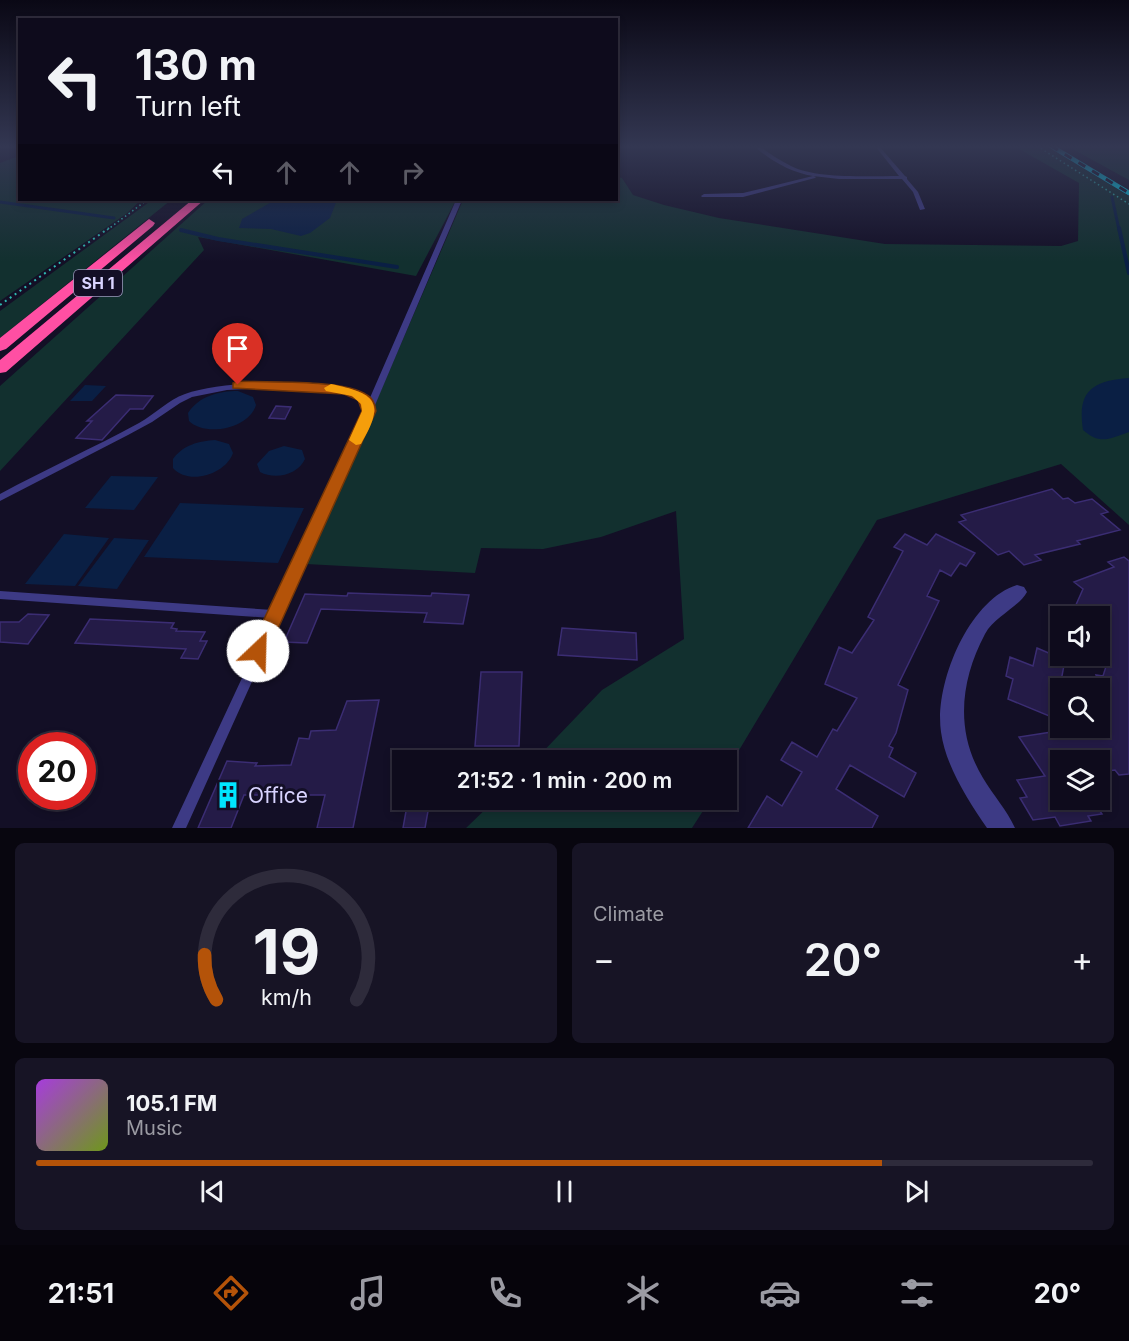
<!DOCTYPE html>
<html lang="en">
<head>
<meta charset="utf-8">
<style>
	:root { --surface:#0e0b1c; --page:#171425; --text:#f1f3f6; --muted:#9b9ba3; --line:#2e2b3b; --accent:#b45309 }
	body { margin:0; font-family:Inter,sans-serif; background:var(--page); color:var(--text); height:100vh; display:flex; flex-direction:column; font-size:22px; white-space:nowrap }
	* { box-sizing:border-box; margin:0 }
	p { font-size:20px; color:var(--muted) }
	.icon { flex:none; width:33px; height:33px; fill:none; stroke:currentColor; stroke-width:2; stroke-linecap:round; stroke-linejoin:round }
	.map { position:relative; height:828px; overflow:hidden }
	.panel { display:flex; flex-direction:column; gap:15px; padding:15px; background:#08060f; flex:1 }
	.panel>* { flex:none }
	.guide { position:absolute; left:18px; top:18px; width:600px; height:183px; border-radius:0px; box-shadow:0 3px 9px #0003,0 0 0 2px var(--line); background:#0e0b1c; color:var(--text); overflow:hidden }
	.buttons { position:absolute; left:1050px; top:606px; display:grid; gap:12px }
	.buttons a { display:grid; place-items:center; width:60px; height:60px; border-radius:0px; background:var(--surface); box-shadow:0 3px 9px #0003,0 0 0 2px var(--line); font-size:30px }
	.speed { position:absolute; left:18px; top:732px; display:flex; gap:12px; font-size:30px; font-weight:700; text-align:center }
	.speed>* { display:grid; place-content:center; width:78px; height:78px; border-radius:50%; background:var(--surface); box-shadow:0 3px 9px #0003,0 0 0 2px var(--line); line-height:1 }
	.speed .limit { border:9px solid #d22; background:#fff; color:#111 }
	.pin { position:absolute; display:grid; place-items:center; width:51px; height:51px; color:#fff; margin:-62px -26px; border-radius:50% 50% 50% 0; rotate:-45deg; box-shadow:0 0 6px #0007 }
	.pin .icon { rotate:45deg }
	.me { position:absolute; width:66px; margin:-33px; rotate:24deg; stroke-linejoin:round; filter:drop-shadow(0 0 4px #0008) }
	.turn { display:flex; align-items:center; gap:21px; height:126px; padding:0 18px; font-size:27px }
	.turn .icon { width:78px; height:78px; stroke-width:2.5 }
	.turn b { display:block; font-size:42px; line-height:51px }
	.lanes { display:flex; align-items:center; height:57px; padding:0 18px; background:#0003; justify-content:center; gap:30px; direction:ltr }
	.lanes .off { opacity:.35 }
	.big { font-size:45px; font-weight:600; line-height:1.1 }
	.panel .card { flex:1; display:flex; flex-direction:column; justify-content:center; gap:9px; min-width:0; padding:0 21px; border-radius:9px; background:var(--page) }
	.panel .dial { align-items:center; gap:0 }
	.dial svg { height:156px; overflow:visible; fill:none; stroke:var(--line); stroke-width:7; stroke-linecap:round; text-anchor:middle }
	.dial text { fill:var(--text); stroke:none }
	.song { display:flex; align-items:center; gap:18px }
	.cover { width:72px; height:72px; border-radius:9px; background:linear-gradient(135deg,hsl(280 70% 55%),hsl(80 70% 35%)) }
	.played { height:6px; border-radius:3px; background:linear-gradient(90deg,var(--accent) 80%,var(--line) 80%) }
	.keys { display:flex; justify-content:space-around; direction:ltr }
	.heat { display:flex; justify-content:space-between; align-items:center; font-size:33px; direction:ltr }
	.panel .tiles { flex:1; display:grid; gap:15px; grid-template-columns:1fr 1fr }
	.card:last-child { grid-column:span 2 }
	.trip { position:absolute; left:392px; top:750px; width:345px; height:60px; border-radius:0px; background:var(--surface); box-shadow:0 3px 9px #0003,0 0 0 2px var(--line); font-weight:600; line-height:60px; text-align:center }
	.tab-bar { display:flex; height:96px; justify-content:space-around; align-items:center; background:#06040b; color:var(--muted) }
	.tab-bar .icon { width:42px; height:42px }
	.tab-bar .active { color:var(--accent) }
	.tab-bar b { font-size:27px; color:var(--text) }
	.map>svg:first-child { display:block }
	.green { fill:#12302f }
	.water { fill:#0a1f44 }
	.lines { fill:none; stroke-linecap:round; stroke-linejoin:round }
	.stream-far1 { stroke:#0a1f44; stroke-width:3 }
	.stream { stroke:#0a1f44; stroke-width:4 }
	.building { fill:#241b47; stroke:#3b2d73; stroke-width:1.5 }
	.path-far1 { stroke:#2fb8b0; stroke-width:1.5; stroke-dasharray:1.5 3; stroke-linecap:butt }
	.path { stroke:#2fb8b0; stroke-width:2; stroke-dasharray:2 4; stroke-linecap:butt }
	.service { fill:#3d3a85; fill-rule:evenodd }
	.minor { fill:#3d3a85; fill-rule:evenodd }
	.motorway { fill:#ff4fa3; fill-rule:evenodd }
	.rail-casing { stroke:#00e5ff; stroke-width:4.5 }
	.rail { stroke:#130f26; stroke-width:3; stroke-dasharray:8; stroke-linecap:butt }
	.route { fill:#b45309; stroke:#753606; stroke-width:1.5 }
	.slow { fill:#f59e0b }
	.labels { text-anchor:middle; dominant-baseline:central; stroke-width:6; stroke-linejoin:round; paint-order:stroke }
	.shield { fill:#130f26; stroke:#9e99be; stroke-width:1.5 }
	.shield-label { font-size:16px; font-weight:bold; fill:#d9d4ff }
	.near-poi-label { font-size:21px; fill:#d9d4ff; stroke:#130f26; text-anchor:start }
</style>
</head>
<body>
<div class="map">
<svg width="1129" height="828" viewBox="0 0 1129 828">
	<rect width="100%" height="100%" fill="#130f26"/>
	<!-- green -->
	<path class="green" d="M1014,146h32l83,50v329l-68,-61 -184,56 -151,252v-12h-191l67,-70 82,-51 -8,-128 -75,26 -58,12 -62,-1 -6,25 -169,-9 157,-364h153l1,-23 5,1 11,17 31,10 55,13 166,26 176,2 17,-5 1,-58z
		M1067,146h62v34z
		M19,156l1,44h121l-15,14 -126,87v-138z
		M152,200h19l-171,138v-27z
		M208,200h248l-40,76 -218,-39 6,13 -204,221v-85z
		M495,800h215l-18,28h-226z"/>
	<!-- water -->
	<path class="water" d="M275,200h62l-7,18 -20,15 -9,3 -30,-7 -32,-1 3,-9z
		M1129,378v54c-20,7 -29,13 -46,-2 -6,-39 9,-49 46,-52z
		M85,385l21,1 -14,15h-22z
		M238,391l15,6 3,8c-7,24 -51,32 -67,16l-1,-8c11,-17 31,-22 50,-22z
		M215,440l14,4 4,9c-7,21 -44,33 -60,15v-9c10,-14 26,-18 42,-19z
		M284,446l18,4 3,9c-7,16 -30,21 -45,13l-3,-8 12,-13z
		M111,476l47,1 -24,33 -49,-2z
		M180,503l124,5 -26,55 -134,-6z
		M64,534l45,4 -34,48 -50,-2z
		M114,538l35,2 -32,49 -39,-3z"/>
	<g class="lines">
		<!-- stream-far1 -->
		<path class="stream-far1" d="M1112,197l7,33
			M0,202l114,16"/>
		<!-- stream -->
		<path class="stream" d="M1119,228l10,45
			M181,230l37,9 179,28"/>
	</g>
	<!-- building -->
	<path class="building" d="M116,395l37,1 -10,13h-13l-28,31 -26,-2 16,-17h-5z
		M276,406l15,1 -6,12 -16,-1z
		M1052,489l11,10 5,-1 7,5 17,-4 16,13 -7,2 19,16 -43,11 3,3 -45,11 6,5 -17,5 -15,-14 -11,4 -39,-33 7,-2 -5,-5z
		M905,534l22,11 9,-11 39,19 -9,13 -6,-3 -9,13 -11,-6 -13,26 12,5 -41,84 10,5 -12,43 -7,13 4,2 -4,9 27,16 -12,24 -54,-32 -14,24 42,27 -6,12h-124l19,-32 15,10 20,-34 -21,-12 11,-18 25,15 16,-28 4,2 20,-33 -32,-14 14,-37 13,6 22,-33 -6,-3 35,-66 -9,-4z
		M1124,557l5,4v213l-10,1 -4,-5 -15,2v-12h-40v40h32l10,14 -14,2 3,5 -31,5 -5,-9 -22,3 -13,-22 7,-1 -10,-17 28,-4 -26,-39 33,-5 -1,5 53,-5 -4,-12v-35l-4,-10 7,1 7,-22 -10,-5v-33h-29l12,-27 -9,-7 40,-15 -6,-5z
		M348,593l83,3 1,-3 37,2 -6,29 -39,-2 3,-9 -106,-4 -14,34 -23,-1 21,-48 42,2z
		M28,614l21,1 -21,29 -28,-2v-20h19z
		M90,619l84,4 -3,5 6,1 -1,2 29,1 -5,9h7l-9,18 -17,-1 5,-9 -111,-6z
		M562,628l74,5 1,27 -79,-5z
		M1037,648l28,12 -11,58 -46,-19 5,-20 -7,-3 4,-19 23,9z
		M481,672h41l-3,74h-44z
		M379,700l-26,128h-36l8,-33h-81l-13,33h-33l29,-67 30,2 -2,3 36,-1 8,-27 10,1 2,-8 25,-1 11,-29z
		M408,800h22l-5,28h-22z"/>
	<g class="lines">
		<!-- path-far1 -->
		<path class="path-far1" d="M1037,146l92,58
			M107,230l40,-30"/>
		<!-- path -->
		<path class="path" d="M0,305l109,-77"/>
		<!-- service -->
		<path class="service" d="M754,146h5c10,7 21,15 32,20 24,13 80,10 108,10l-24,-30h4l26,30 2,1v2l11,13 7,17 -5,1 -7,-18 -11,-13h-63l-26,-3 3,1 -1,1 -72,19h-41l-1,-1 3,-2 39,-1 70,-17c-21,-3 -44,-16 -59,-30z
			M456,200h6l-89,210 -4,12 -183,406h-14l98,-210 -270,-19v-8l273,19 88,-188 4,-11 -1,-7 -12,-7 -17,-5 -25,-3 -28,-2 -55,3 -35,7 -12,6 -28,19 -24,13 -128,66v-7c46,-25 93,-46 139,-71 16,-9 29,-23 46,-29 39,-14 135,-16 172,-1 4,2 8,5 12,7z"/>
		<!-- minor -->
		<path class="minor" d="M1017,585l7,2 3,5c-9,16 -32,24 -42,42 -25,47 -30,98 -2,144 10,17 24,32 32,50h-28c-19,-28 -41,-61 -46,-96 -7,-47 27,-132 76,-147z"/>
		<!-- motorway -->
		<path class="motorway" d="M192,200h12l-198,172 -6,1v-13z
			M149,219l6,4 -2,3 -147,123 -6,2v-13z"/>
		<defs>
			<path id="rail" d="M1051,146l78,47"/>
		</defs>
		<!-- rail casing -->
		<use href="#rail" class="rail-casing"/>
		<!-- rail -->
		<use href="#rail" class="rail"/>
	</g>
	<!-- sky -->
	<linearGradient id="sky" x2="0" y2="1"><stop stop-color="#0a0815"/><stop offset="0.56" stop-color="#333752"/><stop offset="1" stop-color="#333752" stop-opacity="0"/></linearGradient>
	<rect width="1129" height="262" fill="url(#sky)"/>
	<!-- route -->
	<path class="route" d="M238,381c29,2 107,-2 129,14 6,3 8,9 9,16l-108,240 -3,6 -7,2 -6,-2 -3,-6 113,-240 -4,-11 -14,-6 -111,-6v-5z"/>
	<!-- slow -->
	<path class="slow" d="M331,384c43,9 56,17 30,60l-5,1 -7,-5 13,-29 -1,-7 -9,-8 -26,-5 -2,-3z"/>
	<!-- icons -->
	<defs>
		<symbol id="building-bare" viewBox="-9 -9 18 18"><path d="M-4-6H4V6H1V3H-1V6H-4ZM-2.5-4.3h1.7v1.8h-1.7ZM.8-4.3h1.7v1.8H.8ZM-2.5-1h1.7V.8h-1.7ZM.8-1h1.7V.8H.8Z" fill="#00e5ff" stroke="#130f26" stroke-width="2.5" paint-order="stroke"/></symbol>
	</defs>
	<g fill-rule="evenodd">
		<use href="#building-bare" x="209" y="776" width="38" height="38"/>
	</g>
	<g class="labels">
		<!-- shield labels -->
		<rect class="shield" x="74" y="270" width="48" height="26" rx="4.5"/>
		<g class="shield-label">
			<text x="98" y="283">SH 1</text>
		</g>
		<!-- near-poi labels -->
		<g class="near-poi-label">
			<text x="248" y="795">Office</text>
		</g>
	</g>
</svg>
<div class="buttons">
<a><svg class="icon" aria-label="sound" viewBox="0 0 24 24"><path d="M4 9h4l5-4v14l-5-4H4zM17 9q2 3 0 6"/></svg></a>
<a><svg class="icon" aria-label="search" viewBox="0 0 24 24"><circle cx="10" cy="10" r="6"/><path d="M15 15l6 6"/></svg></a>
<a><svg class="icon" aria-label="layers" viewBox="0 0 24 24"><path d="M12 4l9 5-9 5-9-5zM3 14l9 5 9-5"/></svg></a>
</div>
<div class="speed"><div class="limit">20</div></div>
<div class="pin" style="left:238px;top:385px;background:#d93025"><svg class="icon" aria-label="arrive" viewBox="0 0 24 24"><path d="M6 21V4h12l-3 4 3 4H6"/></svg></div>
<svg class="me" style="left:258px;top:651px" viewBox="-20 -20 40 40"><circle r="19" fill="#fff"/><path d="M0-13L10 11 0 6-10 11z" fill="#b45309"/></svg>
<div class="trip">21:52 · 1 min · 200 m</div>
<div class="guide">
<div class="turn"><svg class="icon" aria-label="left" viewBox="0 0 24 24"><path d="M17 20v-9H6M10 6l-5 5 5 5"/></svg><div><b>130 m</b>Turn left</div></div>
<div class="lanes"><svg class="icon" aria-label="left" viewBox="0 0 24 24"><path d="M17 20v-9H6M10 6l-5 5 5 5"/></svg><svg class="icon off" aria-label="ahead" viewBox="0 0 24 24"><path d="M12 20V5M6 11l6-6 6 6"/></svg><svg class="icon off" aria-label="ahead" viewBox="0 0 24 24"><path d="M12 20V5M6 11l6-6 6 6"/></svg><svg class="icon off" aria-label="right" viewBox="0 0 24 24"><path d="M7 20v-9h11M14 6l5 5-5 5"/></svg></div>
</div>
</div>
<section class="panel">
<div class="tiles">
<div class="card dial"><svg viewBox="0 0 100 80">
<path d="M14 69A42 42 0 1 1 86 69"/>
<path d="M14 69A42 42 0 0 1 8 46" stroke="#b45309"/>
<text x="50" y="56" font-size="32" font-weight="700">19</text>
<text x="50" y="72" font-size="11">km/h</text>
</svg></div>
<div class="card"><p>Climate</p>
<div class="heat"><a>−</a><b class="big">20°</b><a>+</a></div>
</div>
<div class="card">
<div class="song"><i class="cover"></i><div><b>105.1 FM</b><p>Music</p></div></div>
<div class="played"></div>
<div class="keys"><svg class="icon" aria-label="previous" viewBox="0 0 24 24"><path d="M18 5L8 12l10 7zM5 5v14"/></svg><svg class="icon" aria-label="pause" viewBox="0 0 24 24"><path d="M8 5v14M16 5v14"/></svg><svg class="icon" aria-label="next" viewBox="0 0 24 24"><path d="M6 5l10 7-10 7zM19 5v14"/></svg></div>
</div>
</div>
</section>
<nav class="tab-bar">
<b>21:51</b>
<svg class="icon active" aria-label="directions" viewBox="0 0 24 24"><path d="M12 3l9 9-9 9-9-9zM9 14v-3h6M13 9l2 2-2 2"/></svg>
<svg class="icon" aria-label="music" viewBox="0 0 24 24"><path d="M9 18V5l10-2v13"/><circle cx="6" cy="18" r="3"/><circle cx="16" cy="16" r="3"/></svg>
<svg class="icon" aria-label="phone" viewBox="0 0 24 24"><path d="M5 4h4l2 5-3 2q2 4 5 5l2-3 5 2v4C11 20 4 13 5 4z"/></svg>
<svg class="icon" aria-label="climate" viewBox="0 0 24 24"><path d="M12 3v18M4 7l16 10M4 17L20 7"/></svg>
<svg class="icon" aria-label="car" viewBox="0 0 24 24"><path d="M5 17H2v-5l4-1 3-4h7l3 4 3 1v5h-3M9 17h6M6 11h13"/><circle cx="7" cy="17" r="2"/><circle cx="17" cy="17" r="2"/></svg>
<svg class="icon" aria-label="filters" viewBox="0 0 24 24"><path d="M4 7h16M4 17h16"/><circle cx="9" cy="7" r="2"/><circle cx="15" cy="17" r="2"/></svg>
<b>20°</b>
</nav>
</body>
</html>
